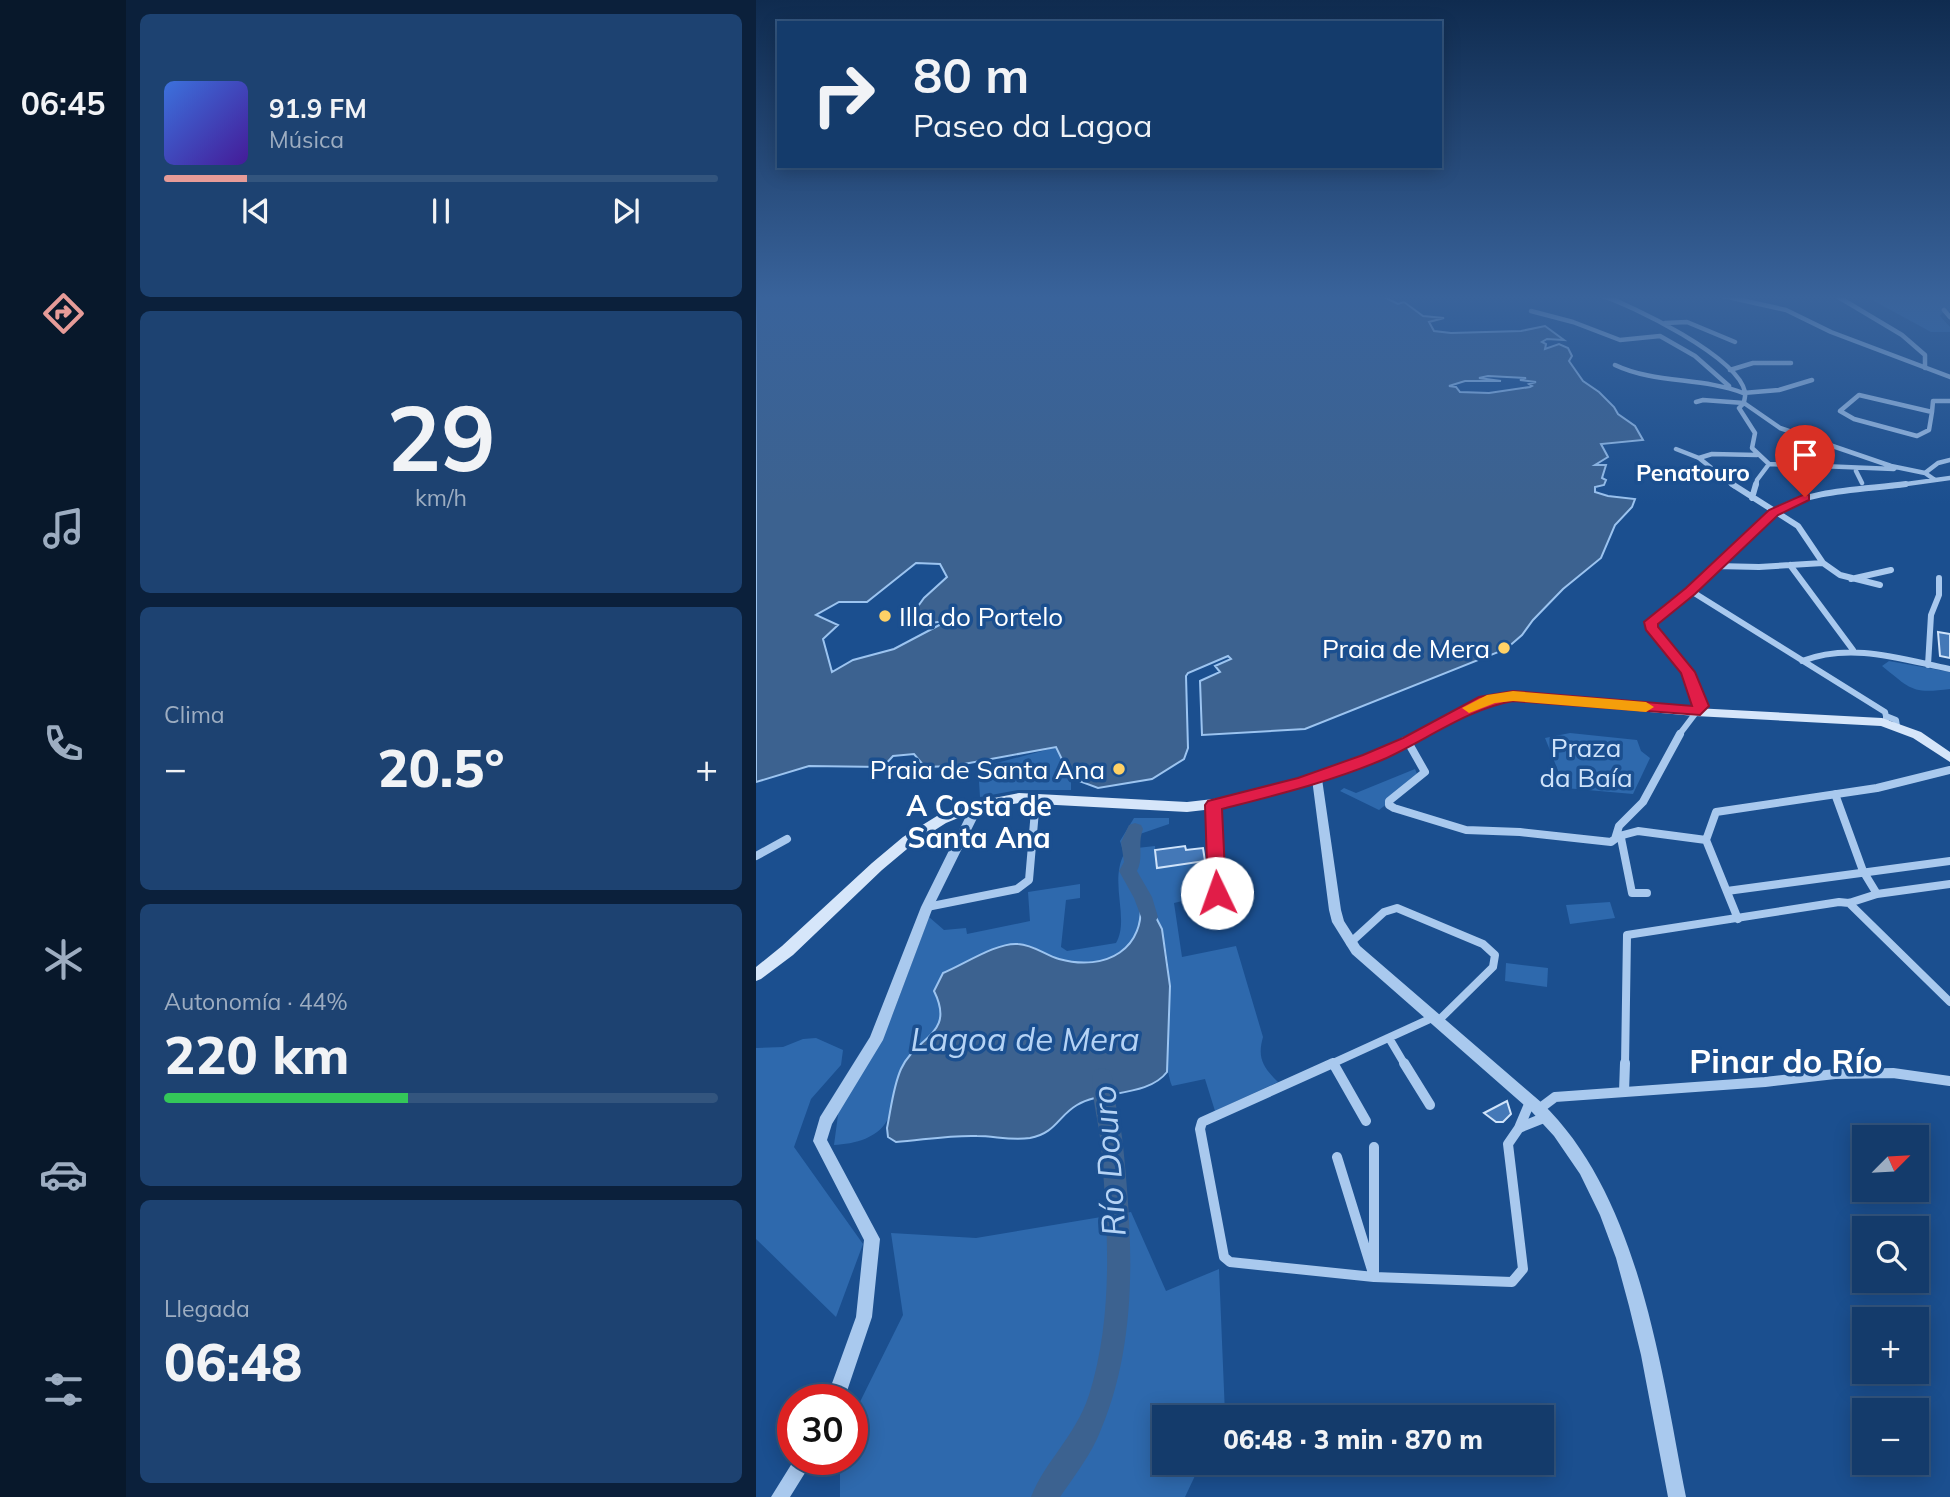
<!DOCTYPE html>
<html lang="es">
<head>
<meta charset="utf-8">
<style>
	:root { --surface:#143b6b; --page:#1d4271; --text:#f1f3f6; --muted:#9dadc1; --line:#33557e; --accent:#e69b98 }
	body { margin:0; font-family:Mulish,sans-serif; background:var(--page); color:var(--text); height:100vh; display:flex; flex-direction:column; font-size:26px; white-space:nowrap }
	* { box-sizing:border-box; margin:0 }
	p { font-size:23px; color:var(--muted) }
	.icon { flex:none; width:38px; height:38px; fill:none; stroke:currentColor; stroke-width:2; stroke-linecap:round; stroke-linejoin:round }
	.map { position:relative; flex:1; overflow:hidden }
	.sheet { display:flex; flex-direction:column; gap:14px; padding:14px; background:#0b203b; width:630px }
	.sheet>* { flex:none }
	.top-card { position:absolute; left:21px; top:21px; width:665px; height:147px; border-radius:0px; box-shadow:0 4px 18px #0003,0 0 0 2px var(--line); background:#143b6b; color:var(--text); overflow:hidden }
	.needle { width:46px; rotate:66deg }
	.controls { position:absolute; left:1096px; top:1125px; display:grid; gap:14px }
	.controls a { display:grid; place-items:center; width:77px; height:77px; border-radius:0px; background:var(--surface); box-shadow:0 4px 18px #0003,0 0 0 2px var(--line); font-size:35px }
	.speed { position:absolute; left:21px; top:1384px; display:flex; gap:14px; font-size:35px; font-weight:700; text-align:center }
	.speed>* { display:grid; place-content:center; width:91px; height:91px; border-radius:50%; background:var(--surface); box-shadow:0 4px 18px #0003,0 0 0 2px var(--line); line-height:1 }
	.speed .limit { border:10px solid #d22; background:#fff; color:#111 }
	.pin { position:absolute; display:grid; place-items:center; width:60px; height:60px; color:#fff; margin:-72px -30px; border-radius:50% 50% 50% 0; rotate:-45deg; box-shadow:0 0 7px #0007 }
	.pin .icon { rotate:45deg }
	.me { position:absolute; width:77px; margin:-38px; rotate:357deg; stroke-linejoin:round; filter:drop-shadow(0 0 5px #0008) }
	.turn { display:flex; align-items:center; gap:24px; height:147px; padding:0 21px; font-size:32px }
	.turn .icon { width:91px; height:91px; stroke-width:2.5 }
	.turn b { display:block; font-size:49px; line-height:60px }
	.big { font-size:52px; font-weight:800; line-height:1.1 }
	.sheet .widget { flex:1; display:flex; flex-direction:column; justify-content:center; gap:10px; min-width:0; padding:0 24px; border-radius:10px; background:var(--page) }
	.sheet .dial { align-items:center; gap:0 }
	.dial b { font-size:91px; line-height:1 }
	.song { display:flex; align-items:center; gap:21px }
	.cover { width:84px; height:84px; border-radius:10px; background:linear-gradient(135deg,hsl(220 70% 55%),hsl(260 70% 35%)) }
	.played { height:7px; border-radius:4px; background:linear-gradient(90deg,var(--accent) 15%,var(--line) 15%) }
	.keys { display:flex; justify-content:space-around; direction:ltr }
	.heat { display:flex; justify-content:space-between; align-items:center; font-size:38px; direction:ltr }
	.charge { height:10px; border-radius:5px; background:linear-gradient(90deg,#34c759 44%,var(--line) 0) }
	.trip { position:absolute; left:396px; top:1405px; width:402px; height:70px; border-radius:0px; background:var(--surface); box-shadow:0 4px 18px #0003,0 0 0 2px var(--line); font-weight:800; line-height:70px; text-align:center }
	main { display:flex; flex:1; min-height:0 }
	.tab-bar { display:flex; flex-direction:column; width:126px; justify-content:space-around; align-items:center; background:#08182b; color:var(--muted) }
	.tab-bar .icon { width:49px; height:49px }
	.tab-bar .on { color:var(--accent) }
	.tab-bar b { font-size:32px; color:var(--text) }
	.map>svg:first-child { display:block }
	.green { fill:#2e69ad }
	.water { fill:#3c6290; stroke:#9cc4f0; stroke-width:2; fill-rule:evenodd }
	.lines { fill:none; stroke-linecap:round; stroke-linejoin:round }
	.river { fill:#3c6290; fill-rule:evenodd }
	.building { fill:#4478b7; stroke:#cfe3fa; stroke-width:2 }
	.minor-far3 { stroke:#a9c9ee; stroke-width:4.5 }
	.minor-far2 { stroke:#a9c9ee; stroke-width:6 }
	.minor-far1 { stroke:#a9c9ee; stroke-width:8 }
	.minor { stroke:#a9c9ee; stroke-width:10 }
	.tertiary { fill:#a9c9ee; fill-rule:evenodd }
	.secondary { fill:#d6e6fa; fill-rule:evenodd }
	.route { fill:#e11d48; stroke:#92132f; stroke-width:2 }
	.slow { fill:#f59e0b }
	.poi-dot { fill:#ffd166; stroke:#1b4f8f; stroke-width:2.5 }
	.labels { text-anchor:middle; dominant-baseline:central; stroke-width:7; stroke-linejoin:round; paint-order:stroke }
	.far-neighbourhood-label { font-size:23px; font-weight:bold; fill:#fff; stroke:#1b4f8f }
	.poi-label { font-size:26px; fill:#fff; stroke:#1b4f8f; text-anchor:end }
	.park-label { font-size:26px; fill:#cfe3fa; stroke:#1b4f8f }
	.neighbourhood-label { font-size:28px; font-weight:bold; fill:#fff; stroke:#1b4f8f }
	.near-water-label { font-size:33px; font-style:italic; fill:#b5d3f5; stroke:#1b4f8f }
	.near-neighbourhood-label { font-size:33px; font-weight:bold; fill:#fff; stroke:#1b4f8f }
</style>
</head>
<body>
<main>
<nav class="tab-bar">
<b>06:45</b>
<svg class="icon on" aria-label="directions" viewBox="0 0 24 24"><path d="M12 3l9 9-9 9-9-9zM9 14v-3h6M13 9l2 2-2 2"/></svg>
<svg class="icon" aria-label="music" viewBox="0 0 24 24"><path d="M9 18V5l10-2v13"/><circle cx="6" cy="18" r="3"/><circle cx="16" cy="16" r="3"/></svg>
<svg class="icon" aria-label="phone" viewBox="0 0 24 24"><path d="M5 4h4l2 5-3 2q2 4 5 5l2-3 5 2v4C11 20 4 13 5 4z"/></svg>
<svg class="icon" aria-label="climate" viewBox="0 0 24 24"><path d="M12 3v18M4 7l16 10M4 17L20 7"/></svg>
<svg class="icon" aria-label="car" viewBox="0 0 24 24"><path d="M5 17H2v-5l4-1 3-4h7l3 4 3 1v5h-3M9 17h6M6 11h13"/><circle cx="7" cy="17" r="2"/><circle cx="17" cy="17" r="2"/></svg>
<svg class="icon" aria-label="filters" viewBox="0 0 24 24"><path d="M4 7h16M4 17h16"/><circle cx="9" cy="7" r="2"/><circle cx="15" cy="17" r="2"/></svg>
</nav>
<section class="sheet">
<div class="widget">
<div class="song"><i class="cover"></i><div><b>91.9 FM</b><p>Música</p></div></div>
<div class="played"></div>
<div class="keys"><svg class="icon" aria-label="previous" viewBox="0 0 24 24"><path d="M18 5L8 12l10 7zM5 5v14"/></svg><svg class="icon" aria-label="pause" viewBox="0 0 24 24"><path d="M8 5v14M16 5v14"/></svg><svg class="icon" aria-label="next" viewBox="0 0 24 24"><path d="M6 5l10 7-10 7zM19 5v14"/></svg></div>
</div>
<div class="widget dial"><b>29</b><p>km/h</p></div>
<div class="widget"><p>Clima</p>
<div class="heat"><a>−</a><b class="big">20.5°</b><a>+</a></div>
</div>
<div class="widget"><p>Autonomía · 44%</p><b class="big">220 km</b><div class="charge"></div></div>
<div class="widget"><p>Llegada</p><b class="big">06:48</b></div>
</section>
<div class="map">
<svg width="1194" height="1497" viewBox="0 0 1194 1497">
	<rect width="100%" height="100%" fill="#1b4f8f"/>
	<!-- green -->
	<path class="green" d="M1107,295h87v17l-8,1 -2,3 10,11v5h-19z
		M1133,661l61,11v17c-39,5 -39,0 -68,-23z
		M814,733l67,7 4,11 9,7 -17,36 -68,-6 -20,-50z
		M301,747l14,31v12h-53l-38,7 -2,-29z
		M659,769l4,10 -40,31 -39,-19 4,-3 12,5z
		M378,818h35v6l-29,10 -3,14 18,-2 2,22 48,-7 7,33 -38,9 8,54 54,-11 27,91c-6,21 0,30 15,45l-63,29 -10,-32 -33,7c-7,-18 -4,-34 -4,-54 2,-45 6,-100 -27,-134 6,52 -37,75 -83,60 -9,-2 -17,-7 -25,-11l-90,26 -9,18c22,44 -17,45 -32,78 -8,15 -7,32 -13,47 -8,22 -35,28 -55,29l6,-45 52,-84 37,-99 15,13 22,-2 1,6 63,-13 -2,-29 52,-8v14l-14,2 -5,47 6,4 49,-8c14,-24 -7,-60 8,-89l-4,-13z
		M854,902l5,16 -45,6 -4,-19z
		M750,963l42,5 -1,19 -42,-6z
		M60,1038l27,12 -2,15 -30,34 -17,48 69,97 -27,73 -80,-78v-191l27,-1 20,-8z
		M375,1212l35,79 53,-22 6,145 -2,3 -59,1v45h37l-16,34h-345v-37h12v-42l51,-103 -12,-82 85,5z"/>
	<!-- water -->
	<path class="water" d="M0,295h624l18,9 6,-2 19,14 21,2 -15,4 5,9 17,2 70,-2 24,-5 19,14 -17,-1 -5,3 4,2 -1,5 14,-5 9,4 4,8 -3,5 14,20 16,11 15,15 4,7 17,12 8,14 -42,4 7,13 -13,8h11l-4,13 4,2 -2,5 -9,2v5l13,4 27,3 -3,8 -17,18 -14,33 -38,31 -30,31 -11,15 -16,14 -201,80 -103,6 -2,-54 20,-9 -5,-6 16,-7 -3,-3 -40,17 -2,3 2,72 -4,11 -32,20 -54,9 -27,-10 -15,-31 -103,19 -28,1 -11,-13 -21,2 -10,11 -74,-1 -53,16zM732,376l38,2 -6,2 16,2 -7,2 3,2 -2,1 -41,6 -29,-1 -4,-5 -7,-1 16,-5h36l-22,-3zM160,563l24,1 7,13 -23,21 -13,18 1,9 35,-4 -53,28 -41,11 -21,12 -9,-33 15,-14 -22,-10 23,-13h28z
		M389,896l17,33 8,57 -3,86c-19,25 -65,18 -90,33 -19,11 -21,28 -47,33 -19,3 -35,-2 -53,-2 -27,-1 -54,4 -81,6l-8,-5 -1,-9c4,-19 6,-41 14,-59 15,-33 55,-34 33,-78l9,-18c20,-8 54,-31 75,-29 16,1 27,11 41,15 47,13 88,-10 81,-61z"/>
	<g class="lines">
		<!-- river -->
		<path class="river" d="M379,823l6,2 2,4c-6,16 1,28 -6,42l15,26 6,20 -3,5 -6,2 -6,-2 -9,-24 -15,-27 5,-9 -3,-20 8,-17z
			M346,1068l7,2 3,7c1,23 9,45 11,68 10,99 16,201 -26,294 -10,21 -24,39 -37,58h-29c14,-36 44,-60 58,-102 25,-79 19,-167 12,-249 -2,-23 -9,-46 -9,-69l3,-7z"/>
	</g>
	<!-- building -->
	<path class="building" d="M1182,632l12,2v24l-10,-2z
		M429,846l1,4 17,-2 2,13 -48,7 -2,-18z
		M751,1101l4,13 -8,8h-7l-12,-9z"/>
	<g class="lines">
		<!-- minor-far3 -->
		<path class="minor-far3" d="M844,295c32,10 138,62 145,97 1,4 -1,7 -1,11l-5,5 16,25 -3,15 17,16
			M963,295l67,15 45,22 119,45
			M1079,295l67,40 23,20v13
			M1188,310l6,7
			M775,311l42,11 47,18 40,-4 35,20 34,30
			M909,323l22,-1 48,20
			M859,365c40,19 87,12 128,28
			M974,370l23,-7h38
			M987,393l36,-3 33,-10
			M1103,395l73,17 -3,18 -12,6 -63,-17 -14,-8z
			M940,402l7,-2 41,3 36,25 111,38 34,7 10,7
			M1176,412l1,-11h17
			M920,449l23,9 35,28
			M943,458l13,-4 45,1
			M1013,464l125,5
			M1100,471l6,12
			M1169,473l13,-10 12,-3
			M1000,486l1,-6 12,-16
			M1136,486l58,-8"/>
		<!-- minor-far2 -->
		<path class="minor-far2" d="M976,484l66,42 25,37 17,12 40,10
			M996,498l4,-14
			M1034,565l63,85
			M960,566l43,1 64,-4
			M1095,579l40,-9
			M935,591l194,121 1,4
			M1046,661c49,-19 99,-2 148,8
			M1172,665l3,-50 8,-20v-17
			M1130,720v-4l10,4 1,6
			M923,735l22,-29 -13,-34 -37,-45v-5l40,-31 82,-79c38,-23 89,-22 133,-28"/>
		<!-- minor-far1 -->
		<path class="minor-far1" d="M652,742l17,30 -36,29v4l5,3 72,22 54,2 91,10 4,-3 4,-13 24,-24 37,-68
			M1079,794l28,77 14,23
			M457,805l4,88
			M950,840l32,79
			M0,856l31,-17
			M971,891l223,-30
			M891,893h-15l-11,-55 2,-3 15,-4 68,9 10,-28 161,-24 73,-18
			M1093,903l101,99
			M171,907l90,-18 12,-9 7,-81
			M594,943l34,-31 13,-4 86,36 12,11 -2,12 -54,53
			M633,1038l16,27
			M573,1065l105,-48
			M869,1065l2,-130 212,-33 10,1 28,-9 73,-10"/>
		<!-- minor -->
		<path class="minor" d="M577,1063l-131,59 -2,7 24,128 6,5 144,15 138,5 11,-13 -15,-125 11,-16 11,-26
			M577,1063l33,58
			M648,1063l26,42
			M868,1092l1,-29
			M783,1109l16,-12 210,-15 70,-8 58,-1 57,8
			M763,1128l27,-11
			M618,1147v130
			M581,1157l35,113"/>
		<!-- tertiary -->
		<path class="tertiary" d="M561,775l5,4 19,131 3,11 16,25 182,157c98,95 119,266 144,394h-18l-27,-142 -12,-49 -13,-48 -16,-43 -20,-41 -26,-38 -22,-24 -180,-158 -20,-32 -3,-12 -17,-131z
			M222,800l4,1 2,3 -51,103 -50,133 -51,84 -5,16 53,99 -8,78 -28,83h-18l30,-83 8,-77 -51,-99 7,-24 50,-80 51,-130 51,-103 2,-3z
			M38,1460h19l-23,37h-19z"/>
		<!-- secondary -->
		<path class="secondary" d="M757,692l182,16 187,10 39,14 29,20v10l-37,-24 -32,-12 -186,-10 -182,-16 -18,2 -122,60 -52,20 -99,26 -35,4 -168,-9 -39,6 -34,14 -33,21 -31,26 -89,85 -32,24 -5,2v-14l26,-21 90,-83 31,-26 34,-21 37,-14 45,-9 168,9 35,-4 92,-23 51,-19 124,-61z"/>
	</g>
	<!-- sky -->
	<linearGradient id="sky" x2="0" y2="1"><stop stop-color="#0f2b4f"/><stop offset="0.59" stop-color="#39639b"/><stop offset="1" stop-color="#39639b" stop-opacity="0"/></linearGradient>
	<rect width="1194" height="504" fill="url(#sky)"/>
	<!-- route -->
	<path class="route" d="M1049,494l4,1v5l-31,15 -83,79 -37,30v3l37,45 14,34 -9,9 -187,-14c-46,8 -88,40 -131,59 -52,22 -106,35 -160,49l4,84 -2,5h-13l-3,-5 -3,-88 3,-4 90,-23 65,-23 40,-17 76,-41 34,-6 179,15 -11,-33 -35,-43 -2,-8 42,-34 83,-78z"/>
	<!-- slow -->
	<path class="slow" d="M757,691l133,11 8,5 -8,5 -133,-11 -18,2 -26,10 -7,-5 25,-13z"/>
	<!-- markers -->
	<g class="poi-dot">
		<circle cx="129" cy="616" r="7"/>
		<circle cx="748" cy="648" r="7"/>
		<circle cx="363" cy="769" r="7"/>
	</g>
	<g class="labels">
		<!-- far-neighbourhood labels -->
		<g class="far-neighbourhood-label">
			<text x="937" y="472">Penatouro</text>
		</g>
		<!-- poi labels -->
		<g class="poi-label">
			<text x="143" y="616" text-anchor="start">Illa do Portelo</text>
			<text x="734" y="648">Praia de Mera</text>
			<text x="349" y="769">Praia de Santa Ana</text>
		</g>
		<!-- park labels -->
		<g class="park-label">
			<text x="830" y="747">Praza<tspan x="830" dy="30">da Baía</tspan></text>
		</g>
		<!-- neighbourhood labels -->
		<g class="neighbourhood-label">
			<text x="223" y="805">A Costa de<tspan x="223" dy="32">Santa Ana</tspan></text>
		</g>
		<!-- near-water labels -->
		<g class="near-water-label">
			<text x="269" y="1038">Lagoa de Mera</text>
			<text transform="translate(352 1161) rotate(-94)">Río Douro</text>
		</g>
		<!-- near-neighbourhood labels -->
		<g class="near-neighbourhood-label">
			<text x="1030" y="1060">Pinar do Río</text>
		</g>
	</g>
</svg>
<div class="controls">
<a><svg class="needle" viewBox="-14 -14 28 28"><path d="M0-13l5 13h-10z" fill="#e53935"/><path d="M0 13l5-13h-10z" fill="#9dadc1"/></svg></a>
<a><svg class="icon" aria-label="search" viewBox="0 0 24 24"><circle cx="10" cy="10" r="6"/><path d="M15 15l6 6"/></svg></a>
<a>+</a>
<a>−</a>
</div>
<div class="speed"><div class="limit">30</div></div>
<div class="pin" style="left:1049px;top:497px;background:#d93025"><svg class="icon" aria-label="arrive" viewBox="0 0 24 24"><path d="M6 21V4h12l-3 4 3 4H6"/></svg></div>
<svg class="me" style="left:461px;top:893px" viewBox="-20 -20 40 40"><circle r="19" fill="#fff"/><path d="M0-13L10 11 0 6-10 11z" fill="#e11d48"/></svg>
<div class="trip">06:48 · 3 min · 870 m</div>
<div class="top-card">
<div class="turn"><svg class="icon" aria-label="right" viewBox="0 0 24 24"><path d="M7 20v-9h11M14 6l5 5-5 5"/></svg><div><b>80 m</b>Paseo da Lagoa</div></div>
</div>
</div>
</main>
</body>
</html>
